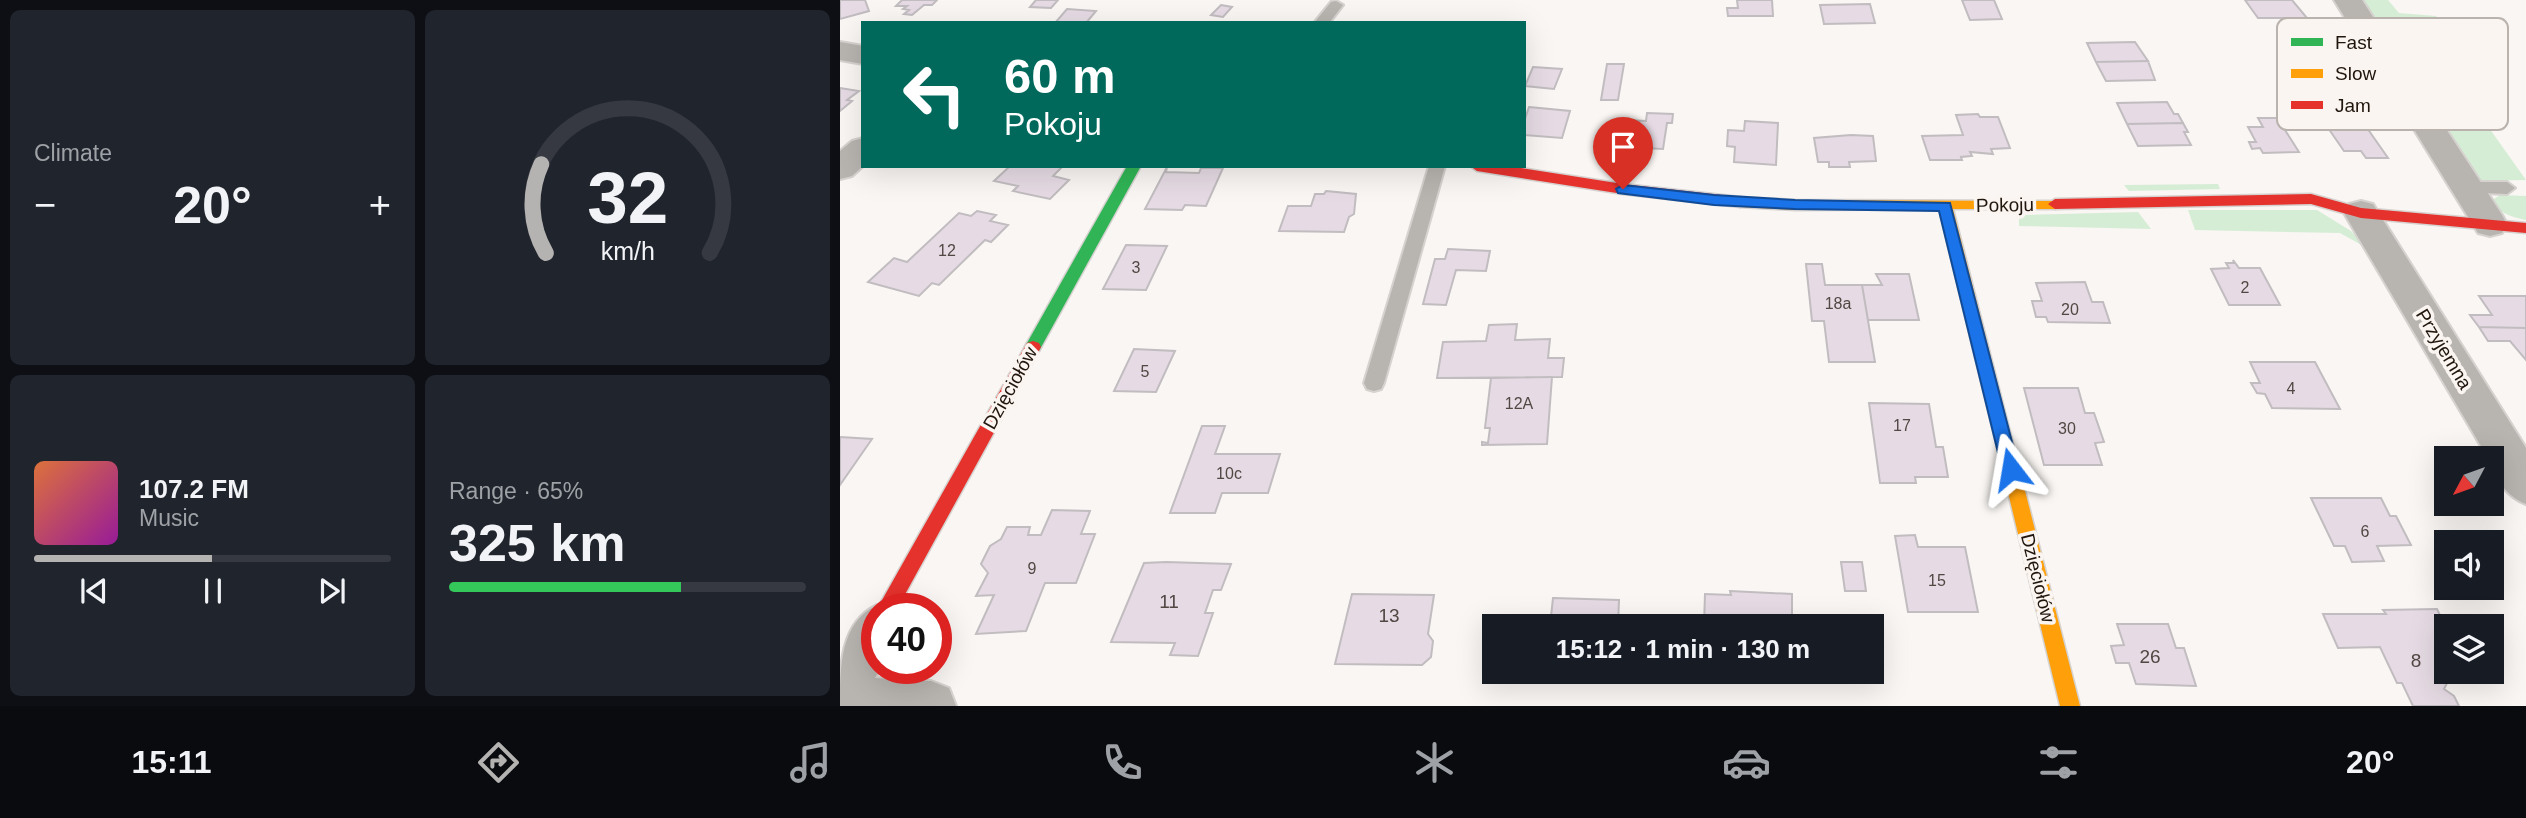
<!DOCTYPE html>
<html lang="en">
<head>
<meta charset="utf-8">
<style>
	:root { --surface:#171b24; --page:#20242c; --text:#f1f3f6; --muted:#9ea1a6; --line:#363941; --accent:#b5b3b2 }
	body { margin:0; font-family:Helvetica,sans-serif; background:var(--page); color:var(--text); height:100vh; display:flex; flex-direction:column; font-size:26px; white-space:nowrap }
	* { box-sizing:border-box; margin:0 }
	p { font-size:23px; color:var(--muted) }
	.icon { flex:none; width:38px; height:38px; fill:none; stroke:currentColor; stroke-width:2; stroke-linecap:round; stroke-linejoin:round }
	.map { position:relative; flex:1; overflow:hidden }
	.sheet { display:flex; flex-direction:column; gap:10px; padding:10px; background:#0d0f14; width:840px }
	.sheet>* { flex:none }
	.banner { position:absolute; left:21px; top:21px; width:665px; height:147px; border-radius:0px; box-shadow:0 7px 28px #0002; background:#00695c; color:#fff; overflow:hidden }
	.needle { width:46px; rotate:229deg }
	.controls { position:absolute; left:1594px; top:446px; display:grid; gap:14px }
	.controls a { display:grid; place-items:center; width:70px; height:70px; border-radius:0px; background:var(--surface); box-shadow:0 7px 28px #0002; font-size:35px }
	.speed { position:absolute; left:21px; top:593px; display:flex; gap:14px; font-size:35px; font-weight:700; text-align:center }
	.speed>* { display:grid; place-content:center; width:91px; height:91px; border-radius:50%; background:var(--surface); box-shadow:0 7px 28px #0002; line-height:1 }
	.speed .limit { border:10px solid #d22; background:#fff; color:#111 }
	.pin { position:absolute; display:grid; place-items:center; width:60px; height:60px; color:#fff; margin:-72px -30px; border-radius:50% 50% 50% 0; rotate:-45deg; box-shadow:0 0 7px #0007 }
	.pin .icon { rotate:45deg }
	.me { position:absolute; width:77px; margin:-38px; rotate:346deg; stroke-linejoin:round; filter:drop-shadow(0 0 5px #0008) }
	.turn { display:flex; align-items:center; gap:24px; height:147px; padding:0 28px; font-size:32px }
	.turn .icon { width:91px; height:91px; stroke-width:2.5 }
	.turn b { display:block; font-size:49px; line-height:60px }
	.big { font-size:52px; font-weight:800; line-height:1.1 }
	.sheet .widget { flex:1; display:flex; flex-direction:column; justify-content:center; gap:10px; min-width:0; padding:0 24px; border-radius:10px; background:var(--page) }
	.sheet .dial { align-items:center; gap:0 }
	.dial svg { height:182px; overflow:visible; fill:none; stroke:var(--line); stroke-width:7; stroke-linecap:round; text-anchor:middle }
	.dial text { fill:var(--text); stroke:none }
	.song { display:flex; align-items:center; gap:21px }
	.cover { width:84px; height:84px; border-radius:10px; background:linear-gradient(135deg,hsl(20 70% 55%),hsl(300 70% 35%)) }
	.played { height:7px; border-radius:4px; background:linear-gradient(90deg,var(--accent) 50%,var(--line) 50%) }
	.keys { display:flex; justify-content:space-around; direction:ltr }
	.heat { display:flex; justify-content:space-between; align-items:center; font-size:38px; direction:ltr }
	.charge { height:10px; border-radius:5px; background:linear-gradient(90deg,#34c759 65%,var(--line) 0) }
	.sheet .tiles { flex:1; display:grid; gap:10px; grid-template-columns:repeat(2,1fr) }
	.trip { position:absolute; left:642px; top:614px; width:402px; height:70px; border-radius:0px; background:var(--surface); box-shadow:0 7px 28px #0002; font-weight:800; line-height:70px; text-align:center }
	.menu { display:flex; height:112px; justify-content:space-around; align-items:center; background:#090b0e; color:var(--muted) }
	.menu .icon { width:49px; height:49px }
	.menu .current { color:var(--accent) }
	.menu b { font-size:32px; color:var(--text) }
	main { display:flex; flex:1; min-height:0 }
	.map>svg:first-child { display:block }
	.green { fill:#d6edd5 }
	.building { fill:#e6dbe4; stroke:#c1bcbf; stroke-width:2 }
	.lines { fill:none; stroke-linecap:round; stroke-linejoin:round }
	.lane-casing { stroke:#d5d2cf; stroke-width:4 }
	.street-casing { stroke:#d5d2cf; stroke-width:4 }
	.fast-casing { stroke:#d5d2cf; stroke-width:3 }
	.slow-casing { stroke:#d5d2cf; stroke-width:3 }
	.jam-casing { stroke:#d5d2cf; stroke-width:3 }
	.lane { fill:#b8b4b0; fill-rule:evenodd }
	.street { fill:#b8b4b0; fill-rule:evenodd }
	.fast { fill:#30b455; fill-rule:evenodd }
	.slow { fill:#ff9f0a; fill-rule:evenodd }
	.jam { fill:#e5322d; fill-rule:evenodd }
	.route { fill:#1a73e8; stroke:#114b97; stroke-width:2 }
	.labels { text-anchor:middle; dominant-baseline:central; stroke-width:7; stroke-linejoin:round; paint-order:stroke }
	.number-label { font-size:16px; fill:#524743 }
	.street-label { font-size:19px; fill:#20160d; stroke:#fbf5f1 }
	.near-number-label { font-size:19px; fill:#524743 }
	.key { fill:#fbf5f1; stroke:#b9b2ad; stroke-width:2 }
	.key-label { font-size:19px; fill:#20160d }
</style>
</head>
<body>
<main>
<section class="sheet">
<div class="tiles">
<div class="widget"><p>Climate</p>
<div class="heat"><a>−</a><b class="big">20°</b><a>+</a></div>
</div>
<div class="widget dial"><svg viewBox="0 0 100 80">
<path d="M14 69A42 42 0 1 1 86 69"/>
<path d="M14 69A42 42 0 0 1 12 30" stroke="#b5b3b2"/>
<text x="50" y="56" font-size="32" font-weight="700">32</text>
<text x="50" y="72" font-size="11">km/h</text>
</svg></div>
<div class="widget">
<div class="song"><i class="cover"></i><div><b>107.2 FM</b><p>Music</p></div></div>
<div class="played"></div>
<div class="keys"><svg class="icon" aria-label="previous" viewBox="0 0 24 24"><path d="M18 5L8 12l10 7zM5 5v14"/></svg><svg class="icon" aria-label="pause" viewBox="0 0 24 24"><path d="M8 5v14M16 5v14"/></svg><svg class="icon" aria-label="next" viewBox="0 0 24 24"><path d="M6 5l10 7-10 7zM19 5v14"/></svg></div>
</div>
<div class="widget"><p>Range · 65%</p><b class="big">325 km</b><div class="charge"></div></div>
</div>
</section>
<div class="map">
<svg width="1686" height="706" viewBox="0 0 1686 706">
	<rect width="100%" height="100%" fill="#f9f6f3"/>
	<!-- green -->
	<path class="green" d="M1517,0h31l11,13 37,3 9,12 -24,4 105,148 -46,1z
		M1378,184l2,5 -91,2 -5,-6z
		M1660,195l26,1v24c-15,-3 -25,-6 -35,-19z
		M1348,210h129l34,21 16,17 -27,-15 -145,-3z
		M1298,212l13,17 -132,-3v-11z"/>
	<!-- building -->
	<path class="building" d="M0,0h25l4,11 -29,8z
		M62,0h35l-5,5h-8l-12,10 -8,-1 5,-4 -6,-1 4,-3h-11z
		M196,0h22l-7,8 -21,-1z
		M897,0h35l1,16h-45l-1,-8h11z
		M1122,0h32l8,19 -32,1z
		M1405,0h47l15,18h-49z
		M1030,4l5,19 -51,1 -4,-19z
		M381,5l11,2 -9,10 -12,-2z
		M227,9l29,2 -10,12h-31z
		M1295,42l13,19 -52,1 -9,-19z
		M1308,61l7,19 -49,1 -10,-19z
		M767,64h17l-6,36h-17z
		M693,67l29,2 -8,20 -29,-3z
		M0,88l19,3 -12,9 5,1 -12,10z
		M1327,102l7,12h4l5,9 -56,1 -10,-21z
		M689,107l41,4 -8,27 -38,-3v-13z
		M807,113l26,1 -1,9h-5l-4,26 -42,-2 5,-27 20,1z
		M1138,114l2,3h18l12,31 -19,1 2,5 -23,-2 2,4 -11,1 1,3h-32l-8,-24 41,-1 -7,-20z
		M1418,118h25l6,9h-6l16,25 -36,1 -3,-5 -8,1 -3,-7h7l-8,-15h15z
		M905,121l33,2 -2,42 -42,-3 1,-15 -8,-1 1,-16 16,1z
		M1343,123l5,9h-4l7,13 -53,1 -11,-22z
		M1506,124l2,4h19l21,30h-22l-5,-7h-17l-18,-26z
		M1011,135l22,1 3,25 -27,1 1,5h-21v-5h-11l-4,-24z
		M170,166h53l-10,10 16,4 -19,19 -37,-8 5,-5 -24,-5z
		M327,167l-1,5 33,1 2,-5h22l-17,38 -21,-1 -3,5 -37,-1z
		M486,191l30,3 -2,20 -5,3 -5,15 -65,-1 9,-25h23l4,-12h9z
		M137,211l19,4 -6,6 18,4 -17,17 -6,-2 -46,45 -7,-2 -13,13 -51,-14 26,-24 13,4 52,-49 12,3z
		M286,245l41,1 -21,44 -43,-1z
		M608,249l42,2 -4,20 -30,-1 -10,35 -23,-1 12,-45h10z
		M1393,260l6,8h21l20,37h-51l-18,-36 18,-1 -3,-5h8z
		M966,264h16l3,21h37l13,77h-46l-5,-41h-12z
		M1036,274h33l10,46h-51l-6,-35h20z
		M1245,282l7,20h11l7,21 -62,-1 -2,-5h-10l-4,-16h10l-6,-18z
		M1639,296h47v32l-47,-1 -9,-12h22z
		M677,324l-2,16 35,-1 -2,19h16l-2,19 -125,1 6,-36 43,-1 3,-16z
		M1639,327l47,1v32l-16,-19h-22z
		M294,349l41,2 -19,41 -42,-1z
		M1410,362h65l25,47 -68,-1 -7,-14 -8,-1 -6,-10h9z
		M712,377l-5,67 -65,1v-3l6,1 2,-15h-5l6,-50z
		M1184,388h54l7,25h9l10,29 -9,1 7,22h-58z
		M1029,403l60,1 7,43h7l5,30h-33l1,6h-36z
		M362,426h23l-10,28h65l-12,39h-46l-7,20h-45z
		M0,437l32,2 -32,46z
		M1471,498h70l9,18h6l15,29 -34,1 7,15 -32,1 -7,-16h-11z
		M212,510l38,1 -9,23h14l-19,49h-31l-19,48 -50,3 18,-39 -18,1 12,-23 -7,-9 9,-18 11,-7 6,-12h23l-2,8h13z
		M1075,535l3,12h47l13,65h-70l-13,-76z
		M326,562l65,2 -10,26h-8l-8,23h8l-15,43 -28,-1 5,-12 -64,-1 33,-79z
		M1001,562h21l4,29h-21z
		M890,591l62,3v20l8,6v6h-96l1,-32 26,1z
		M512,594l82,1 -6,39 5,7 -2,16 -9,8 -87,-1z
		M713,598l66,2 -1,26h-68z
		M1597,609l9,19v44h32l5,10 -36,1 -3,6 10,7 5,10h-46l-11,-23h-5l-17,-36 -42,1 -15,-34h63l-3,-4z
		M1277,624h51l8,24h8l12,38 -60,-2 -7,-21h-13l-5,-17 13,-1z"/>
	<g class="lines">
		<defs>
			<path id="lane" d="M496,1l7,4 -14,18h-15l17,-21z
				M589,166h16l-61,217 -3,6 -7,2 -7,-2 -3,-6z
				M1627,182h40l8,6 -8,6 -46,-2 -2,-4 2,-4z"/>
			<path id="street" d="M1494,0h28l140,215 5,9 -5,9 -12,3 -12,-3z
				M0,42l23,4v18l-23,-4z
				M23,138v28l-11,10 -12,3v-28l12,-10z
				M1521,201l12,3 153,244v56c-17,-6 -34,-26 -34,-46h-4l-144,-245 5,-9z
				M37,605l10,4h-10v59h3l-5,10 56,3 18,7 7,18h-116c0,-40 0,-83 37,-101z"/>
			<path id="fast" d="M287,166h14l-102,185h-12l-2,-4 2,-4z"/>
			<path id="slow" d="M900,197l55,3 265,1 2,3 -2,3 -5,2h-102l127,497h-20l-121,-497 -144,1 -55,-3 -7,-5z"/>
			<path id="jam" d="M630,166h38l115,18 117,13 7,5 -7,5 -117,-13 -146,-23z
				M1471,194l50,14 165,15v10l-165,-15 -50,-14 -256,5 -7,-5 7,-5z
				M193,341l6,2 2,4 -144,262h-20l150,-266z"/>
		</defs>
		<!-- lane casing -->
		<use href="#lane" class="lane-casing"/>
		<!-- street casing -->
		<use href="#street" class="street-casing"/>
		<!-- fast casing -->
		<use href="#fast" class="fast-casing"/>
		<!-- slow casing -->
		<use href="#slow" class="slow-casing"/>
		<!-- jam casing -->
		<use href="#jam" class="jam-casing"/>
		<!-- lane -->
		<use href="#lane" class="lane"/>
		<!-- street -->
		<use href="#street" class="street"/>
		<!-- fast -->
		<use href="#fast" class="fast"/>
		<!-- slow -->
		<use href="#slow" class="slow"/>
		<!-- jam -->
		<use href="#jam" class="jam"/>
	</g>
	<!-- route -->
	<path class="route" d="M783,185l91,10 81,5 155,3 69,266 -2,6 -6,2 -6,-2 -3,-6 -63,-258 -144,-2 -81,-4 -96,-12 -2,-4z"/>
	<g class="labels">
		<!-- number labels -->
		<g class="number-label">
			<text x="107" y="250">12</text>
			<text x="296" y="267">3</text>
			<text x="1405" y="287">2</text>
			<text x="998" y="303">18a</text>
			<text x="1230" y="309">20</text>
			<text x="305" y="371">5</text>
			<text x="1451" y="388">4</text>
			<text x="679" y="403">12A</text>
			<text x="1062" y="425">17</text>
			<text x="1227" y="428">30</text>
			<text x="389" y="473">10c</text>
			<text x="1525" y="531">6</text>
			<text x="192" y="568">9</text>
			<text x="1097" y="580">15</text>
		</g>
		<!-- street labels -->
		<g class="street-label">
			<text transform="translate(1165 205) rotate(-1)">Pokoju</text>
			<text transform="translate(1604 349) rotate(59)">Przyjemna</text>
			<text transform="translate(170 388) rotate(-61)">Dzięciołów</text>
			<text transform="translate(1198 578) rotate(76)">Dzięciołów</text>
		</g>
		<!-- near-number labels -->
		<g class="near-number-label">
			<text x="329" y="601">11</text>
			<text x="549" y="615">13</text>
			<text x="1310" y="656">26</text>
			<text x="1576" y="660">8</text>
		</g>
	</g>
	<!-- legend -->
	<rect x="1437" y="18" width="231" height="112" rx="10" class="key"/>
	<rect x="1451" y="38" width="32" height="8" fill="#30b455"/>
	<rect x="1451" y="69" width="32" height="9" fill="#ff9f0a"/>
	<rect x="1451" y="101" width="32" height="8" fill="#e5322d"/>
	<g class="key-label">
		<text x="1495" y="49">Fast</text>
		<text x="1495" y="80">Slow</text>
		<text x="1495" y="112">Jam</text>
	</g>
</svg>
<div class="controls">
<a><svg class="needle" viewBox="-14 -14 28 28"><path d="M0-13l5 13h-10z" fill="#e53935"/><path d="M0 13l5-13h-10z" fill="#9ea1a6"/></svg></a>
<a><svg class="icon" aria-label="sound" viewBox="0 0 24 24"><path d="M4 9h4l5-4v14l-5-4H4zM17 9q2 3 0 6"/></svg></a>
<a><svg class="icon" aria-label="layers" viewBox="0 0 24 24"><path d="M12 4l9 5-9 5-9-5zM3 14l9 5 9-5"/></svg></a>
</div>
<div class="speed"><div class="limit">40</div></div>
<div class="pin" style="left:783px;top:189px;background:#d93025"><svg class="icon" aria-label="arrive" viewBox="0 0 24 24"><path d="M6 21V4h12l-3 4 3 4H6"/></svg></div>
<svg class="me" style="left:1171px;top:469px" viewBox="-20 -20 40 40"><path d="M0-17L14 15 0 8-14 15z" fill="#1a73e8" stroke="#fff" stroke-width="4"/></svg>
<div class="trip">15:12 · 1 min · 130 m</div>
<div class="banner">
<div class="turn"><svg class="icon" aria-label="left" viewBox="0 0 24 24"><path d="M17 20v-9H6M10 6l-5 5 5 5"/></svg><div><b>60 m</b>Pokoju</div></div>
</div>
</div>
</main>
<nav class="menu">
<b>15:11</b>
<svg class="icon current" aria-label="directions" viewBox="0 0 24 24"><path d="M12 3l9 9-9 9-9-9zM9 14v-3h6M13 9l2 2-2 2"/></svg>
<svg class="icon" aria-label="music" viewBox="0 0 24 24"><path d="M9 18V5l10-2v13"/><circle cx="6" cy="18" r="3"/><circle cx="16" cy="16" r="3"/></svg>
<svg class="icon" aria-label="phone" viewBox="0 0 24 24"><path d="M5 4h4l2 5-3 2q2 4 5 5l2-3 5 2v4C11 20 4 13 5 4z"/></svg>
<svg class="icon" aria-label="climate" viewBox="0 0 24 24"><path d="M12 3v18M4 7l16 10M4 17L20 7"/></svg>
<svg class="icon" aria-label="car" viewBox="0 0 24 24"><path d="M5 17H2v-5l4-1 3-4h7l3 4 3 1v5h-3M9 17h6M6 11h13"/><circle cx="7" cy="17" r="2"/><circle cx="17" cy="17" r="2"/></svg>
<svg class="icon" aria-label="filters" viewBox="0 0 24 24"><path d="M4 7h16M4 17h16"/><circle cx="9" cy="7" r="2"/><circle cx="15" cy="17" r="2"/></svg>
<b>20°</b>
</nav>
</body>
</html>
